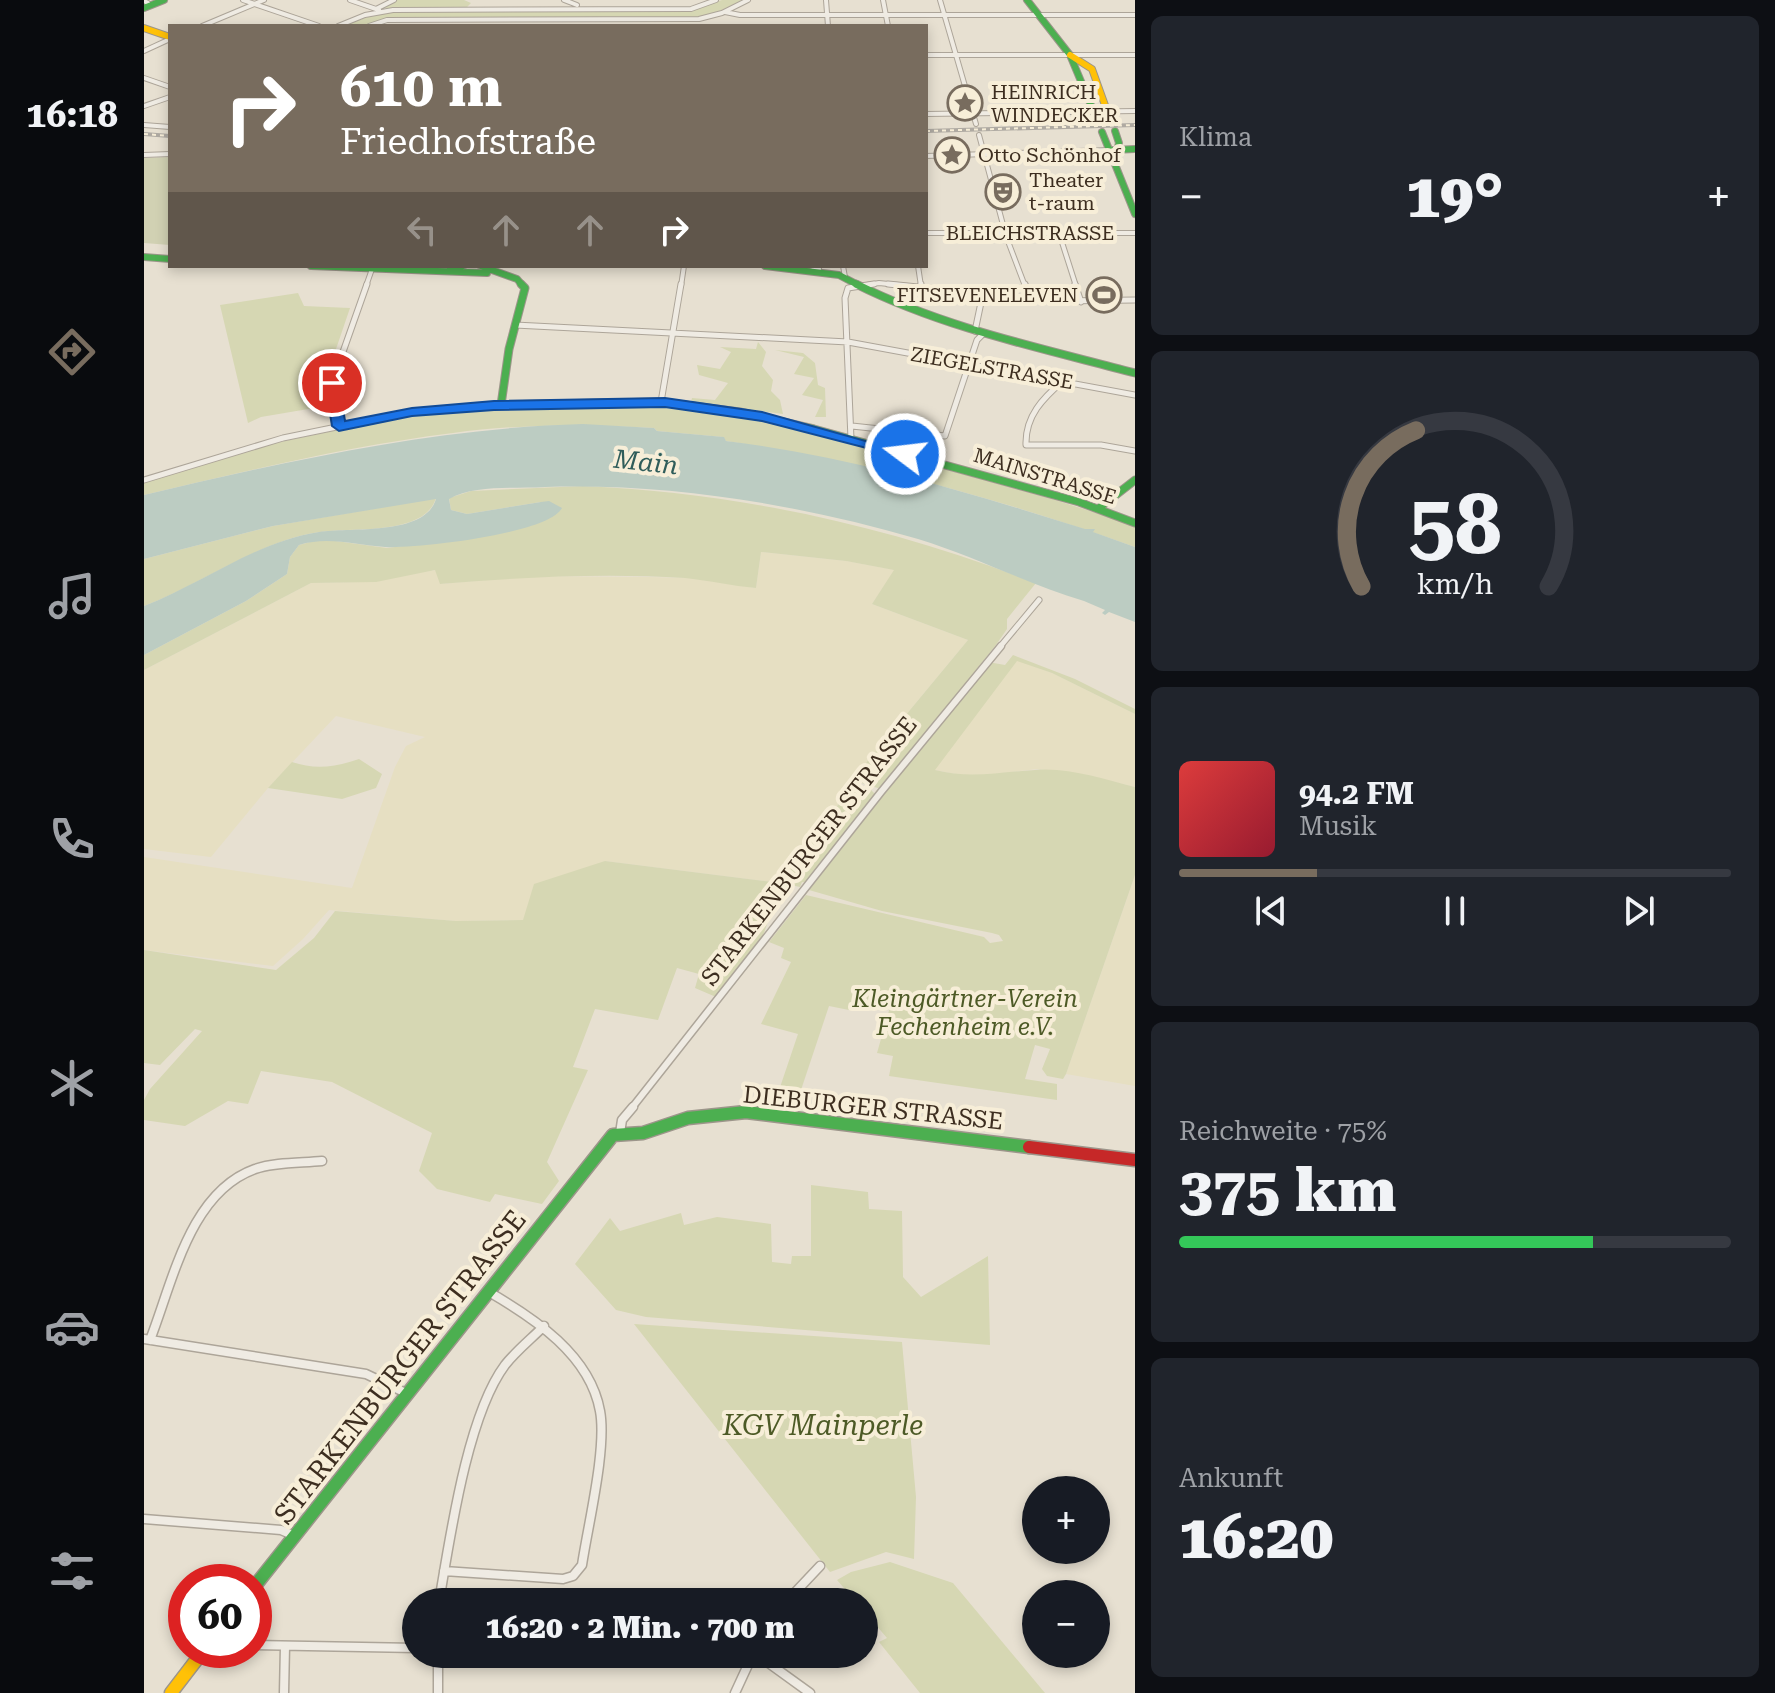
<!DOCTYPE html>
<html lang="de">
<head>
<meta charset="utf-8">
<style>
	:root { --surface:#171b24; --page:#20242c; --text:#f1f3f6; --muted:#9ea1a6; --line:#363941; --accent:#786c5e }
	body { margin:0; font-family:"Roboto Serif",serif; background:var(--page); color:var(--text); height:100vh; display:flex; flex-direction:column; font-size:30px; white-space:nowrap }
	* { box-sizing:border-box; margin:0 }
	p { font-size:26px; color:var(--muted) }
	.icon { flex:none; width:44px; height:44px; fill:none; stroke:currentColor; stroke-width:2; stroke-linecap:round; stroke-linejoin:round }
	.map { position:relative; flex:1; overflow:hidden }
	.drawer { display:flex; flex-direction:column; gap:16px; padding:16px; background:#0d0f14; width:640px }
	.drawer>* { flex:none }
	.guide { position:absolute; left:24px; top:24px; width:760px; height:244px; border-radius:0px; box-shadow:0 4px 12px #0003; background:#786c5e; color:#fff; overflow:hidden }
	.tools { position:absolute; left:878px; top:1476px; display:grid; gap:16px }
	.tools a { display:grid; place-items:center; width:88px; height:88px; border-radius:50%; background:var(--surface); box-shadow:0 4px 12px #0003; font-size:40px }
	.speed { position:absolute; left:24px; top:1564px; display:flex; gap:16px; font-size:40px; font-weight:700; text-align:center }
	.speed>* { display:grid; place-content:center; width:104px; height:104px; border-radius:50%; background:var(--surface); box-shadow:0 4px 12px #0003; line-height:1 }
	.speed .limit { border:12px solid #d22; background:#fff; color:#111 }
	.pin { position:absolute; display:grid; place-items:center; width:68px; height:68px; color:#fff; margin:-34px; border:4px solid #fff; border-radius:50%; box-shadow:0 2px 8px #0007 }
	.me { position:absolute; width:88px; margin:-44px; rotate:285deg; stroke-linejoin:round; filter:drop-shadow(0 0 6px #0008) }
	.turn { display:flex; align-items:center; gap:28px; height:168px; padding:0 40px; font-size:36px }
	.turn .icon { width:104px; height:104px; stroke-width:2.5 }
	.turn b { display:block; font-size:56px; line-height:68px }
	.lanes { display:flex; align-items:center; height:76px; padding:0 40px; background:#0003; justify-content:center; gap:40px; direction:ltr }
	.lanes .off { opacity:.35 }
	.big { font-size:60px; font-weight:800; line-height:1.1 }
	.drawer .widget { flex:1; display:flex; flex-direction:column; justify-content:center; gap:12px; min-width:0; padding:0 28px; border-radius:12px; background:var(--page) }
	.drawer .dial { align-items:center; gap:0 }
	.dial svg { height:208px; overflow:visible; fill:none; stroke:var(--line); stroke-width:7; stroke-linecap:round; text-anchor:middle }
	.dial text { fill:var(--text); stroke:none }
	.song { display:flex; align-items:center; gap:24px }
	.cover { width:96px; height:96px; border-radius:12px; background:linear-gradient(135deg,hsl(0 70% 55%),hsl(350 70% 35%)) }
	.played { height:8px; border-radius:4px; background:linear-gradient(90deg,var(--accent) 25%,var(--line) 25%) }
	.keys { display:flex; justify-content:space-around; direction:ltr }
	.heat { display:flex; justify-content:space-between; align-items:center; font-size:44px; direction:ltr }
	.charge { height:12px; border-radius:6px; background:linear-gradient(90deg,#34c759 75%,var(--line) 0) }
	.trip { position:absolute; left:258px; top:1588px; width:476px; height:80px; border-radius:40px; background:var(--surface); box-shadow:0 4px 12px #0003; font-weight:800; line-height:80px; text-align:center }
	main { display:flex; flex:1; min-height:0 }
	.tabs { display:flex; flex-direction:column; width:144px; justify-content:space-around; align-items:center; background:#090b0e; color:var(--muted) }
	.tabs .icon { width:56px; height:56px }
	.tabs .current { color:var(--accent) }
	.tabs b { font-size:36px; color:var(--text) }
	.map>svg:first-child { display:block }
	.farmland { fill:#e6dfc2 }
	.green { fill:#d6d7b3 }
	.cemetery { fill:#d1d1b3 }
	.water { fill:#bcccc2 }
	.lines { fill:none; stroke-linecap:round; stroke-linejoin:round }
	.street-far3-casing { stroke:#ada599; stroke-width:6 }
	.street-far2-casing { stroke:#ada599; stroke-width:7 }
	.street-far1-casing { stroke:#ada599; stroke-width:9 }
	.street-casing { stroke:#ada599; stroke-width:11 }
	.fast-far2-casing { stroke:#9c958a; stroke-width:8 }
	.fast-far1-casing { stroke:#9c958a; stroke-width:9 }
	.fast-casing { stroke:#9c958a; stroke-width:15 }
	.slow-far1-casing { stroke:#9c958a; stroke-width:8 }
	.slow-casing { stroke:#9c958a; stroke-width:15 }
	.jam-casing { stroke:#9c958a; stroke-width:15 }
	.street-far3 { stroke:#efebe3; stroke-width:4 }
	.street-far2 { stroke:#efebe3; stroke-width:5 }
	.street-far1 { stroke:#efebe3; stroke-width:6 }
	.street { stroke:#efebe3; stroke-width:8 }
	.fast-far2 { stroke:#4caf50; stroke-width:6 }
	.fast-far1 { stroke:#4caf50; stroke-width:7 }
	.fast { stroke:#4caf50; stroke-width:12 }
	.slow-far1 { stroke:#ffc107; stroke-width:6 }
	.slow { stroke:#ffc107; stroke-width:12 }
	.jam { stroke:#c62828; stroke-width:12 }
	.rail-casing { stroke:#afaaa2; stroke-width:4 }
	.rail { stroke:#f7eed8; stroke-width:2; stroke-dasharray:4; stroke-linecap:butt }
	.route { fill:#1a73e8; stroke:#114b97; stroke-width:2 }
	.labels { text-anchor:middle; dominant-baseline:central; stroke-width:8; stroke-linejoin:round; paint-order:stroke }
	.far-poi-label { font-size:20px; fill:#3d2e20; stroke:#f7eed8; text-anchor:start }
	.far-street-label { font-size:20px; fill:#3d2e20; stroke:#f7eed8 }
	.street-label { font-size:24px; fill:#3d2e20; stroke:#f7eed8 }
	.park-label { font-size:24px; font-style:italic; fill:#4d5a26; stroke:#f7eed8 }
	.water-label { font-size:26px; font-style:italic; fill:#2f5d5a; stroke:#f7eed8 }
	.near-street-label { font-size:28px; fill:#3d2e20; stroke:#f7eed8 }
	.near-park-label { font-size:28px; font-style:italic; fill:#4d5a26; stroke:#f7eed8 }
</style>
</head>
<body>
<main>
<nav class="tabs">
<b>16:18</b>
<svg class="icon current" aria-label="directions" viewBox="0 0 24 24"><path d="M12 3l9 9-9 9-9-9zM9 14v-3h6M13 9l2 2-2 2"/></svg>
<svg class="icon" aria-label="music" viewBox="0 0 24 24"><path d="M9 18V5l10-2v13"/><circle cx="6" cy="18" r="3"/><circle cx="16" cy="16" r="3"/></svg>
<svg class="icon" aria-label="phone" viewBox="0 0 24 24"><path d="M5 4h4l2 5-3 2q2 4 5 5l2-3 5 2v4C11 20 4 13 5 4z"/></svg>
<svg class="icon" aria-label="climate" viewBox="0 0 24 24"><path d="M12 3v18M4 7l16 10M4 17L20 7"/></svg>
<svg class="icon" aria-label="car" viewBox="0 0 24 24"><path d="M5 17H2v-5l4-1 3-4h7l3 4 3 1v5h-3M9 17h6M6 11h13"/><circle cx="7" cy="17" r="2"/><circle cx="17" cy="17" r="2"/></svg>
<svg class="icon" aria-label="filters" viewBox="0 0 24 24"><path d="M4 7h16M4 17h16"/><circle cx="9" cy="7" r="2"/><circle cx="15" cy="17" r="2"/></svg>
</nav>
<div class="map">
<svg width="991" height="1693" viewBox="0 0 991 1693">
	<rect width="100%" height="100%" fill="#e7e0d1"/>
	<!-- farmland -->
	<path class="farmland" d="M617,552l85,9 49,9 -23,34 96,36 -116,140 -14,25 -57,78 -176,-22 -82,59 -67,1 -127,-11 -26,29 -30,27 -129,-16v-93l208,31 43,-121 11,-21 19,-9 -89,-21 -68,72 -57,69 -67,-8v-179l167,-87 45,-1 80,-12 5,14 88,-8 119,1 43,1 65,10z
		M873,660l35,13 83,41v73l-50,-12 -48,-6 -65,8 -38,-7z
		M991,875v211l-69,-12z"/>
	<!-- green -->
	<path class="green" d="M253,0h67l7,3 -5,5h-87z
		M578,0h23l-39,17 -319,2 -21,7h-23l39,-14 311,-3z
		M154,293l6,13 46,2 -28,82 4,16 -65,11 -13,6 -28,-118z
		M614,342l8,10 -4,14 11,14 -2,11 9,9 3,14 -92,-12 1,-4 23,2 13,-17 -29,-8 -2,-10 23,4 11,-17 -11,-5 36,2z
		M631,350l28,3 12,10 3,22 7,3 1,29h-11l8,-17 -21,-5 12,-17 -20,-4 10,-17z
		M528,406c94,12 183,38 275,64 63,18 127,33 188,57v20c-134,-48 -268,-85 -409,-106l-3,-4 -66,-6 -3,-3c-67,-4 -135,-4 -201,5 -105,13 -206,38 -309,62v-14l94,-30 160,-34 135,-10z
		M731,433l65,8 3,3 -10,12 -65,-18z
		M439,486c157,7 306,40 453,97l-29,36v10l-11,16 -115,144 -29,-9 116,-140 -96,-36 22,-34 -48,-9 -85,-9 -5,36c-23,-2 -50,-8 -71,-10 -82,-5 -163,-1 -245,6l-5,-14 -59,12 -65,1 -167,87v-15l102,-54 41,-27 3,-17 9,-12 22,-6 66,9 95,-12 59,-34 -74,12 -16,-4 -2,-12 22,-7z
		M292,498c-11,38 -83,29 -116,34 -60,8 -119,53 -176,74v-47l129,-33z
		M869,655l62,24 60,30v5l-83,-41 -35,-12 -82,109c35,9 64,2 100,0 33,-3 68,9 100,17v88l-69,199 -3,5 -16,-3 -5,-7 8,-20 -15,-4 -10,34 32,5v16l-168,-24 4,-20 -16,-3 13,-46 -33,-7 -3,11 -25,-5 -34,102 -21,-3 24,-71 -37,-10 30,-62 -10,-4 3,-10 -15,-6 37,-47 178,42 6,6 13,-2 -4,-6 -7,-2 -110,-22 -73,-21 179,-228 17,3z
		M215,759l23,15 -6,14 -34,11 -74,-11 24,-26c23,8 44,5 67,-3z
		M706,783l18,4 8,8 -70,88 -4,-1 -2,5 -19,-4 -19,56 -46,58 -21,-9 4,-14 -22,-6 -19,52 -63,-11 -22,58 15,3 -41,92 12,19 -17,23 -47,-10 -5,8 -53,-13 -18,-18 13,-38 -100,-51 -71,-11 -13,33 -20,-3 -43,25 -41,-6v-20l6,-11 52,-58 -7,-2 -35,36 -16,-2v-113l132,20 38,-32 21,-27 121,10 67,-1 11,-36 71,-23 176,22 57,-78z
		M667,1185l57,7 1,17 33,2 1,66 18,20 67,-41 2,89 -344,-28 -30,-7 -41,-46 35,-46 10,13 61,-18 3,12 33,-8 54,7 1,38 19,2 1,-8h19z
		M490,1324l268,18 14,155 -2,62 -28,-7 -56,20z
		M746,1562l63,21 92,110h-125l-41,-51 8,-4 -23,-27v-9h-8l-19,-22 14,-8z"/>
	<!-- cemetery -->
	<path class="cemetery" d="M26,157v88l-26,-2v-85z"/>
	<!-- water -->
	<path class="water" d="M439,424l71,4 3,3 67,6 2,4c124,15 241,51 359,88h10l-2,3 42,15v75l-26,-10 -4,3 -3,-2 3,-3 -21,-9c-57,-17 -110,-45 -166,-62 -120,-35 -249,-56 -373,-52 -30,2 -70,-3 -96,12l2,11 16,4 74,-12 8,-1 13,7c-13,26 -147,41 -177,39 -30,-2 -57,-11 -86,-2l-9,12 -3,17 -41,27 -102,54v-49c58,-22 113,-65 175,-74 33,-5 106,4 117,-33l-163,27 -129,33v-64c145,-34 288,-67 439,-71z"/>
	<g class="lines">
		<defs>
			<path id="street-far3" d="M99,0l76,26
				M206,0l29,10
				M420,0l13,5
				M682,0l2,26
				M739,0l5,26
				M796,0l36,124
				M0,1l4,2
				M232,9l18,-9
				M581,12l15,3h395
				M58,26l62,-26
				M194,26l27,-11 28,-5 298,-1 25,-9
				M225,26l18,-6 312,-1 23,-6 26,-13
				M0,51l26,-12
				M782,55h209
				M0,78l26,9
				M0,106l26,-9
				M782,114l209,-3
				M0,125l26,2
				M835,135l27,101 19,50
				M0,155l26,-1
				M782,156l183,-6
				M782,233h209
				M915,233l17,53
				M666,266l9,3
				M699,266l2,11
				M774,266l3,20
				M222,286l6,-17
				M537,286l3,-20
				M717,286l18,-3 29,3"/>
			<path id="street-far2" d="M744,284l171,17 76,-1
				M777,284v3
				M881,284l5,14
				M931,284l6,18
				M371,325l333,17 287,53
				M831,331l8,-38
				M920,380c-21,18 -39,36 -38,65h75l34,6
				M517,402l20,-118
				M195,426l-7,-43 35,-99
				M708,426l93,10 32,-96 7,-7
				M707,439l-6,-141 3,-10 26,-4
				M0,480l139,-42 122,-25 96,-8
				M855,648l40,-48"/>
			<path id="street-far1" d="M487,1109l250,-317 120,-146"/>
			<path id="street" d="M476,1133l2,-13 11,-13
				M0,1339l222,35 42,20
				M6,1340c23,-59 40,-148 105,-171 20,-7 46,-6 67,-8
				M0,1519l137,11 14,6
				M300,1571l119,8 10,-3 9,-11c6,-40 25,-117 18,-154 -10,-56 -66,-93 -111,-119
				M295,1602c11,-64 28,-186 66,-237 11,-14 26,-26 39,-39
				M642,1602l34,-36
				M110,1645l162,3
				M294,1654v39
				M612,1654l54,39
				M140,1693l1,-47
				M591,1693l18,-39"/>
			<path id="fast-far2" d="M883,0l43,55 28,67
				M0,8l20,-8
				M958,132l33,82
				M969,150l22,-1
				M970,161l5,-18 -4,-12
				M0,257l26,2
				M167,266l176,7
				M337,266l36,13 6,7
				M621,266l74,9 21,11
				M304,271l15,-5"/>
			<path id="fast-far1" d="M377,284l4,4 -16,61 -8,56 160,-3 79,10 74,17 265,73 56,21
				M712,284c88,44 185,64 279,89
				M955,508l36,-28"/>
			<path id="fast" d="M110,1587l359,-452 30,-2 45,-15 58,-6 283,35"/>
			<path id="slow-far1" d="M0,28l26,9
				M926,55l22,14 19,53"/>
			<path id="slow" d="M27,1693l33,-43"/>
			<path id="jam" d="M885,1147l106,13"/>
		</defs>
		<!-- street-far3 casing -->
		<use href="#street-far3" class="street-far3-casing"/>
		<!-- street-far2 casing -->
		<use href="#street-far2" class="street-far2-casing"/>
		<!-- street-far1 casing -->
		<use href="#street-far1" class="street-far1-casing"/>
		<!-- street casing -->
		<use href="#street" class="street-casing"/>
		<!-- fast-far2 casing -->
		<use href="#fast-far2" class="fast-far2-casing"/>
		<!-- fast-far1 casing -->
		<use href="#fast-far1" class="fast-far1-casing"/>
		<!-- fast casing -->
		<use href="#fast" class="fast-casing"/>
		<!-- slow-far1 casing -->
		<use href="#slow-far1" class="slow-far1-casing"/>
		<!-- slow casing -->
		<use href="#slow" class="slow-casing"/>
		<!-- jam casing -->
		<use href="#jam" class="jam-casing"/>
		<!-- street-far3 -->
		<use href="#street-far3" class="street-far3"/>
		<!-- street-far2 -->
		<use href="#street-far2" class="street-far2"/>
		<!-- street-far1 -->
		<use href="#street-far1" class="street-far1"/>
		<!-- street -->
		<use href="#street" class="street"/>
		<!-- fast-far2 -->
		<use href="#fast-far2" class="fast-far2"/>
		<!-- fast-far1 -->
		<use href="#fast-far1" class="fast-far1"/>
		<!-- fast -->
		<use href="#fast" class="fast"/>
		<!-- slow-far1 -->
		<use href="#slow-far1" class="slow-far1"/>
		<!-- slow -->
		<use href="#slow" class="slow"/>
		<!-- jam -->
		<use href="#jam" class="jam"/>
		<defs>
			<path id="rail" d="M782,131l209,-6
				M0,134l26,2"/>
		</defs>
		<!-- rail casing -->
		<use href="#rail" class="rail-casing"/>
		<!-- rail -->
		<use href="#rail" class="rail"/>
	</g>
	<!-- route -->
	<path class="route" d="M188,379l7,4 6,38 67,-13 82,-7 171,-3 97,14 150,42 -7,4 -143,-37 -97,-14 -171,3 -82,6 -73,15 -7,-5 -7,-43z"/>
	<!-- icons -->
	<defs>
		<symbol id="sight-ring" viewBox="-11 -11 22 22"><circle r="9.5" fill="#f7eed8" stroke="#786c5e" stroke-width="1.5"/><path d="M0-6L1.8-2.2L6-1.7L2.9 1.2L3.7 5.4L0 3.3L-3.7 5.4L-2.9 1.2L-6-1.7L-1.8-2.2Z" fill="#786c5e"/></symbol>
		<symbol id="theatre-ring" viewBox="-11 -11 22 22"><circle r="9.5" fill="#f7eed8" stroke="#786c5e" stroke-width="1.5"/><path d="M-5-5.5Q0-4 5-5.5V0Q5 5 0 6Q-5 5-5 0ZM-3.3-2.5H-1v1.5H-3.3ZM1-2.5H3.3v1.5H1ZM-2.8 1Q0 5.5 2.8 1Z" fill="#786c5e"/></symbol>
		<symbol id="stadium-ring" viewBox="-11 -11 22 22"><circle r="9.5" fill="#f7eed8" stroke="#786c5e" stroke-width="1.5"/><path d="M0-5a6.5 5 0 1 0 0 10a6.5 5 0 1 0 0-10ZM-3.5-1.8h7v3.6h-7Z" fill="#786c5e"/></symbol>
	</defs>
	<g fill-rule="evenodd">
		<use href="#sight-ring" x="801" y="83" width="40" height="40"/>
		<use href="#sight-ring" x="788" y="135" width="40" height="40"/>
		<use href="#theatre-ring" x="839" y="172" width="40" height="40"/>
		<use href="#stadium-ring" x="940" y="275" width="40" height="40"/>
	</g>
	<g class="labels">
		<!-- far-poi labels -->
		<g class="far-poi-label">
			<text x="847" y="92">HEINRICH<tspan x="847" dy="23">WINDECKER</tspan></text>
			<text x="834" y="155">Otto Schönhof</text>
			<text x="885" y="180">Theater<tspan x="885" dy="23">t-raum</tspan></text>
			<text x="934" y="295" text-anchor="end">FITSEVENELEVEN</text>
		</g>
		<!-- far-street labels -->
		<g class="far-street-label">
			<text x="886" y="233">BLEICHSTRASSE</text>
			<text transform="translate(848 368) rotate(10)">ZIEGELSTRASSE</text>
			<text transform="translate(901 476) rotate(17)">MAINSTRASSE</text>
		</g>
		<!-- street labels -->
		<g class="street-label">
			<text transform="translate(665 851) rotate(-52)">STARKENBURGER STRASSE</text>
			<text transform="translate(729 1108) rotate(6)">DIEBURGER STRASSE</text>
		</g>
		<!-- park labels -->
		<g class="park-label">
			<text x="821" y="999">Kleingärtner-Verein<tspan x="821" dy="28">Fechenheim e.V.</tspan></text>
		</g>
		<!-- water labels -->
		<g class="water-label">
			<text transform="translate(502 462) rotate(6)">Main</text>
		</g>
		<!-- near-street labels -->
		<g class="near-street-label">
			<text transform="translate(256 1367) rotate(-52)">STARKENBURGER STRASSE</text>
		</g>
		<!-- near-park labels -->
		<g class="near-park-label">
			<text x="679" y="1425">KGV Mainperle</text>
		</g>
	</g>
</svg>
<div class="tools">
<a>+</a>
<a>−</a>
</div>
<div class="speed"><div class="limit">60</div></div>
<div class="pin" style="left:188px;top:383px;background:#d93025"><svg class="icon" aria-label="arrive" viewBox="0 0 24 24"><path d="M6 21V4h12l-3 4 3 4H6"/></svg></div>
<svg class="me" style="left:761px;top:454px" viewBox="-20 -20 40 40"><circle r="17" fill="#1a73e8" stroke="#fff" stroke-width="3"/><path d="M0-11L8 9 0 5-8 9z" fill="#fff"/></svg>
<div class="trip">16:20 · 2 Min. · 700 m</div>
<div class="guide">
<div class="turn"><svg class="icon" aria-label="right" viewBox="0 0 24 24"><path d="M7 20v-9h11M14 6l5 5-5 5"/></svg><div><b>610 m</b>Friedhofstraße</div></div>
<div class="lanes"><svg class="icon off" aria-label="left" viewBox="0 0 24 24"><path d="M17 20v-9H6M10 6l-5 5 5 5"/></svg><svg class="icon off" aria-label="ahead" viewBox="0 0 24 24"><path d="M12 20V5M6 11l6-6 6 6"/></svg><svg class="icon off" aria-label="ahead" viewBox="0 0 24 24"><path d="M12 20V5M6 11l6-6 6 6"/></svg><svg class="icon" aria-label="right" viewBox="0 0 24 24"><path d="M7 20v-9h11M14 6l5 5-5 5"/></svg></div>
</div>
</div>
<section class="drawer">
<div class="widget"><p>Klima</p>
<div class="heat"><a>−</a><b class="big">19°</b><a>+</a></div>
</div>
<div class="widget dial"><svg viewBox="0 0 100 80">
<path d="M14 69A42 42 0 1 1 86 69"/>
<path d="M14 69A42 42 0 0 1 35 9" stroke="#786c5e"/>
<text x="50" y="56" font-size="32" font-weight="700">58</text>
<text x="50" y="72" font-size="11">km/h</text>
</svg></div>
<div class="widget">
<div class="song"><i class="cover"></i><div><b>94.2 FM</b><p>Musik</p></div></div>
<div class="played"></div>
<div class="keys"><svg class="icon" aria-label="previous" viewBox="0 0 24 24"><path d="M18 5L8 12l10 7zM5 5v14"/></svg><svg class="icon" aria-label="pause" viewBox="0 0 24 24"><path d="M8 5v14M16 5v14"/></svg><svg class="icon" aria-label="next" viewBox="0 0 24 24"><path d="M6 5l10 7-10 7zM19 5v14"/></svg></div>
</div>
<div class="widget"><p>Reichweite · 75%</p><b class="big">375 km</b><div class="charge"></div></div>
<div class="widget"><p>Ankunft</p><b class="big">16:20</b></div>
</section>
</main>
</body>
</html>
